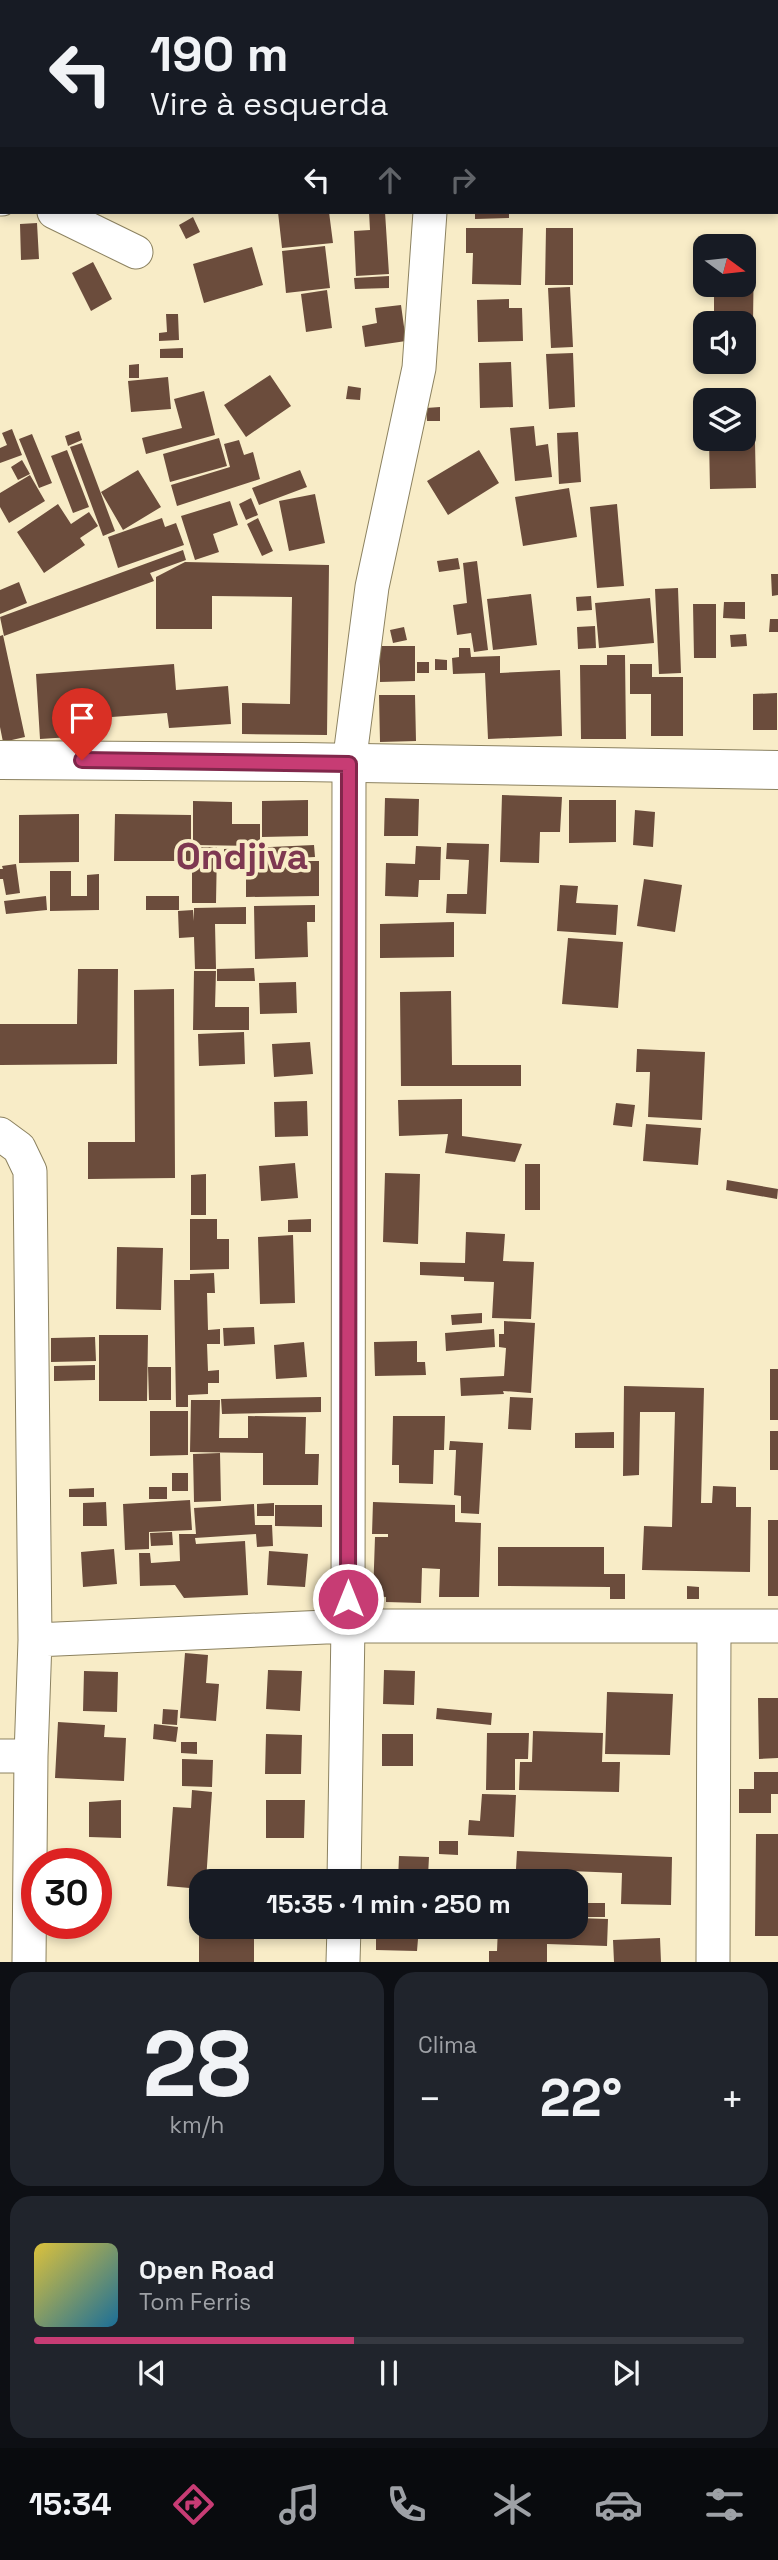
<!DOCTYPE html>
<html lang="pt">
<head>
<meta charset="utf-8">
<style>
	:root { --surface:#171b24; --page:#20242c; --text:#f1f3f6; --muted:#9ea1a6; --line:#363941; --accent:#c73c74 }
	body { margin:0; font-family:"Space Grotesk",sans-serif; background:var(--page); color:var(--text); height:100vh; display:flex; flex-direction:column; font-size:26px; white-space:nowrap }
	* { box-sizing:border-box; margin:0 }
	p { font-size:23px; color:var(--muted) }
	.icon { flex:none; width:38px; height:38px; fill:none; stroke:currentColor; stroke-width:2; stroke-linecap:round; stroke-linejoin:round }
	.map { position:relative; height:1962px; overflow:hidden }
	.sheet { display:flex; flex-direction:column; gap:10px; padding:10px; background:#0d0f14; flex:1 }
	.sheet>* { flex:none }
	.banner { position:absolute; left:0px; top:0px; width:779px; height:214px; box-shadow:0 4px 10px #0003; background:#171b24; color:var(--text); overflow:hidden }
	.needle { width:46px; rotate:105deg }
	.tools { position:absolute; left:693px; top:234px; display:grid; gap:14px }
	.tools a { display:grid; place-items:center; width:63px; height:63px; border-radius:14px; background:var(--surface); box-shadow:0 4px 10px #0003; font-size:35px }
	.speed { position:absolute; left:21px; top:1848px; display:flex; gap:14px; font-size:35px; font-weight:700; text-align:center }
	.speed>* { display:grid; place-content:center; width:91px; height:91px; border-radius:50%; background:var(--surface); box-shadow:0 4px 10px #0003; line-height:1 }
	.speed .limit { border:10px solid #d22; background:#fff; color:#111 }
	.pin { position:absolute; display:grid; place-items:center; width:60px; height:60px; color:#fff; margin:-72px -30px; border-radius:50% 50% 50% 0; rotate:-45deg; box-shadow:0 0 7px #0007 }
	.pin .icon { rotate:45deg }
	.me { position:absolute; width:77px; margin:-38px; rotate:0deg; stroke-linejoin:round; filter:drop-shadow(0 0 5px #0008) }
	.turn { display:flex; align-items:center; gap:24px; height:147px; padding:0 35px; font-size:32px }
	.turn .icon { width:91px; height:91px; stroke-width:2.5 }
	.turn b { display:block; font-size:49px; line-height:60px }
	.lanes { display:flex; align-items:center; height:66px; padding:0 35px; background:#0003; justify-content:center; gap:35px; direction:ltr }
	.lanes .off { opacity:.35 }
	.big { font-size:52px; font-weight:800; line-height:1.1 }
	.sheet .card { flex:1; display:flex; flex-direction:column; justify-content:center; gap:10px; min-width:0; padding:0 24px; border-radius:21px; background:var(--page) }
	.sheet .dial { align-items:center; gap:0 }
	.dial b { font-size:91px; line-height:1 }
	.song { display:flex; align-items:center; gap:21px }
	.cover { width:84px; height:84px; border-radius:10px; background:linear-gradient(135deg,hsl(50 70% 55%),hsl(200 70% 35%)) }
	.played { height:7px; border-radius:4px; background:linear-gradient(90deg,var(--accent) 45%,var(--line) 45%) }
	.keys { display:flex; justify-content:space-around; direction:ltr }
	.heat { display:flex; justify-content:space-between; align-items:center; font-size:38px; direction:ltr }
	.sheet .tiles { flex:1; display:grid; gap:10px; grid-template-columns:1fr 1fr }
	.card:last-child { grid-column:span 2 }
	.trip { position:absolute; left:189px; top:1869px; width:399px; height:70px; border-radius:21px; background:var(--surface); box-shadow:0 4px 10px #0003; font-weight:800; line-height:70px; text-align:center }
	.menu { display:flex; height:112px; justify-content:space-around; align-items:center; background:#090b0e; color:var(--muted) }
	.menu .icon { width:49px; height:49px }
	.menu .current { color:var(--accent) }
	.menu b { font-size:32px; color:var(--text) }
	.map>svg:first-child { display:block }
	.building { fill:#6b4c3c }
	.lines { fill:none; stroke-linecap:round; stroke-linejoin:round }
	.minor-casing { stroke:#8c8260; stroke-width:35 }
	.tertiary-casing { stroke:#8c8260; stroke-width:40 }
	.minor { stroke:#fff; stroke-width:33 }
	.tertiary { stroke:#fff; stroke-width:38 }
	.route-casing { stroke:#81274b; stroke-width:18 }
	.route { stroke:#c73c74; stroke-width:12 }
	.labels { text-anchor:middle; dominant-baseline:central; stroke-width:7; stroke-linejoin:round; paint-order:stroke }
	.town-label { font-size:37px; font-weight:bold; fill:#7e3851; stroke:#f8ecc7 }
</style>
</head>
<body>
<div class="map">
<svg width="778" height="1962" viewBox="0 0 778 1962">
	<rect width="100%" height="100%" fill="#f8ecc7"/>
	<!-- building -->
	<path class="building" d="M278,212h51l4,31 -51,5z
		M369,212h16l4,62 -33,2 -2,-45 16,-1z
		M475,212h34v6l-34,1z
		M193,217l7,15 -14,7 -7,-14z
		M37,223l2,36 -18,1 -1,-36z
		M466,228h57l-2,57 -49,-1 1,-31h-7z
		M546,228h27v57h-28z
		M325,246l5,42 -44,5 -4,-42z
		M252,247l11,38 -59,18 -11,-39z
		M744,249h10l-1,74 -39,-1v-37h30z
		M93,262l19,37 -21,12 -19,-38z
		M389,276v12l-34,1 -1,-11z
		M570,287l3,60 -22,1 -3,-60z
		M327,290l5,38 -26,4 -5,-38z
		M509,299v9h13l1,33 -45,1 -1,-42z
		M401,305l5,36 -41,6 -3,-21 15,-3 -2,-15z
		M166,314h12l1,26 -20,1v-8l8,-1z
		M183,348v10h-23v-9z
		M573,353l2,54 -26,2 -3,-55z
		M511,362l2,45 -33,1 -1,-45z
		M139,364v14h-10v-13z
		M270,375l21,31 -45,31 -22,-32z
		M168,377l3,32 -40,3 -3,-31z
		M348,386l13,2 -1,12 -14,-1z
		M204,391l11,44 -69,19 -4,-16 40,-10 -8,-29z
		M726,398h28l2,90 -46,1 -1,-50h35v-38h-18z
		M440,407v14h-13l-1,-13z
		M534,426l2,20 12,-2 4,33 -37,4 -5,-53z
		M12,429l10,26 -22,8v-15l7,-3 -5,-12z
		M79,431l3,9 -14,6 -3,-10z
		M578,432l3,50 -22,2 -2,-51z
		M32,434l20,49 -13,5 -20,-49z
		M219,438l8,28 -57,16 -7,-28z
		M239,440l5,15 9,-3 7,27 -83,27 -6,-21 59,-18 -6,-23z
		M82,443l33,88 -12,5 -33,-89z
		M67,450l22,57 -16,6 -22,-57z
		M479,450l20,33 -51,32 -21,-34z
		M22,460l8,14 -12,6 -7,-13z
		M138,470l23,37 -38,23 -22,-38z
		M300,470l7,17 -48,18 -7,-17z
		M30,475l15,26 -36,22 -9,-16v-14z
		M569,488l8,49 -54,9 -8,-49z
		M315,494l10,49 -36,8 -10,-50z
		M251,498l7,17 -12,5 -7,-16z
		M230,501l8,24 -25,9 6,18 -24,8 -14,-44z
		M58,504l13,20 18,-12 9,14 -18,12 5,7 -41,28 -27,-41z
		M617,504l7,82 -27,2 -7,-81z
		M162,518l3,9 11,-4 8,22 -66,23 -10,-31z
		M258,518l15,33 -11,5 -15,-32z
		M183,550l3,10 -36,13 4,8 -150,55 -4,-19z
		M458,558l2,11 -21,3 -2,-11z
		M477,561l11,89 -14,2 -3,-19 -14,2 -4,-30 14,-2 -4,-40z
		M185,562l144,3 -2,170 -85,-1v-31l48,1 2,-107 -80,-1v33h-56v-52z
		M771,574h7v21l-6,1z
		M19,582l8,21 -27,11v-24z
		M678,588l3,85 -22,1 -4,-85z
		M531,594l6,51 -44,5 -6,-51z
		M591,596l1,14 -15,1 -1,-14z
		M650,598l4,45 -55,5 -4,-45z
		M724,602h21v17l-22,-1z
		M693,604h23v54h-22z
		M770,619h8v13h-9z
		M595,626l1,22 -18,1 -1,-22z
		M404,627l3,13 -14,3 -3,-13z
		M746,634l1,12 -16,1 -1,-12z
		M3,635l22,102 -22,5 -3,-15v-91z
		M380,646h35v35l-35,1z
		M459,648h11l1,9 29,-1v17l60,-3 2,66 -74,3 -3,-66 -32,1 -1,-16 7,-1z
		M607,655h18l1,84h-45l-1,-74h27z
		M435,659l12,1v10h-12z
		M417,662h12v11h-12z
		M174,664l2,26 52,-4 3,38 -62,4 -2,-15 -97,7 1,17 -31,2 -4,-65z
		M630,664h22v13h31v59h-32v-42h-21z
		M777,693v37h-24v-36z
		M379,695h36l1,46 -36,1z
		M502,795l60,2 -2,35h-20l-1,31 -39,-1z
		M385,798l34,1 -1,37h-34z
		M308,800v36l-46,1v-36z
		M569,800h47v42l-47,1z
		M193,801l39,1v22h28v22l-67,-1z
		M635,810l20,2 -2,35 -20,-2z
		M79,814v48l-60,1v-48z
		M115,814l76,1v46h-77z
		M447,843l42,1 -3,70 -40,-1 1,-19h20l2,-34 -23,-1z
		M314,845l1,12 -91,4v-12z
		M416,846l25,1 -1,33h-21l-1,17 -33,-1 1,-33 29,1z
		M192,847h25l-1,56h-24z
		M246,861h73v35l-73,1z
		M16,864l4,29 -14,2 -3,-16h-3v-10h3l-1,-3z
		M50,871h21v25h16v-21l12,-1v36l-49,1z
		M644,879l38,6 -7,47 -38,-6z
		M560,885l18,1 -2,17 42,2 -2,30 -59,-4z
		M46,896l1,14 -41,4 -2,-13z
		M146,896h33v14h-33z
		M315,905v17h-8l1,35 -53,2 -1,-53z
		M246,907v17h-31l1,45h-21l-1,-32 -15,1 -1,-27 15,-1 1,11v-13z
		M454,922v35l-74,1v-34z
		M568,938l55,4 -5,66 -56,-4z
		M254,968l1,13h-38v-12z
		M78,969h40l-1,95 -117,1v-41h77z
		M194,971h22l-1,36h34v23h-56z
		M296,982l1,31 -37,1 -1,-31z
		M174,989l1,189 -87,1v-37h47l-1,-152z
		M451,991l1,74h69v21h-120l-1,-94z
		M244,1032l1,32 -46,2 -1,-32z
		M310,1042l3,32 -39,3 -2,-33z
		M637,1049l68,3 -3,68 -54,-3 2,-45h-14z
		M462,1099v37l60,8 -7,18 -70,-9 3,-19 -49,2 -1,-36z
		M307,1101l1,35 -33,1 -1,-35z
		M616,1103l19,2 -3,22 -19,-2z
		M646,1124l55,4 -3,37 -55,-4z
		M295,1163l3,35 -37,3 -2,-35z
		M525,1164h15v46h-15z
		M385,1173l35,1 -2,70 -35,-2z
		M206,1174v41h-15v-40z
		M727,1180l51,9 -1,10 -51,-9z
		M190,1219h27v20h12v30l-39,1z
		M311,1219v13h-23v-12z
		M466,1232l39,2 -2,27 31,1 -3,57 -39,-1 2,-36 -30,-1v-4l-44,-2v-13l45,1z
		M293,1235l2,68 -35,1 -2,-67z
		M117,1247l46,1 -2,62 -45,-1z
		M214,1273l1,20h-8l1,37 12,-1v15h-13l1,27 11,-1v13h-11v11l-20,1v12h-12l-2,-127h16v-6z
		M482,1313v10l-30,2 -1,-10z
		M504,1321l31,2 -4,70 -28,-2 1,3 -43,2 -1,-18 44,-2 2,-28 -7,-1v-13h5z
		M254,1327l1,17 -31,2 -1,-18z
		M494,1329l1,18 -49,4 -1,-18z
		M99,1335h49l-1,66h-48z
		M95,1337l1,24 -45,1v-24z
		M417,1341v21h8l1,13 -51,1 -1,-34z
		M304,1342l3,35 -31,2 -2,-34z
		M95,1365v15l-41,1v-15z
		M148,1367h23v33h-22z
		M770,1369h8v51h-8z
		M624,1386l80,2 -3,115h11l1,-17 23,1v20h15l-1,65 -108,-2 2,-44 28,1 3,-115h-35l-1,63 -16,1z
		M321,1397v15l-99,2 -1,-15z
		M510,1397l23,1 -2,32 -23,-1z
		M191,1400h29l-1,38h29v-22l58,1 -1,37h14l-1,31h-55v-32l-73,-1z
		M150,1411h38v44l-38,1z
		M393,1416h52l-1,34h-10l-1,34 -34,-1v-18h-7z
		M770,1431h8v39h-8z
		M614,1432v16h-39v-15z
		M450,1441l33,2 -4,71 -18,-1v-17l-7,-1 2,-45h-7z
		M220,1453l1,48 -27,1 -1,-48z
		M172,1473h16v18h-16z
		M149,1487h18v12h-18z
		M94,1488v9h-25v-8z
		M190,1500l2,30 -43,2v17l-24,1 -2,-46z
		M106,1502l1,24h-24v-23z
		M373,1502l82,3v17l26,1 -2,74h-40l1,-28 -18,-1 -1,35 -35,-1v-5l-13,-1 2,-59h13v-3h-16z
		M274,1503v13h-17v-12z
		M254,1504l1,21h17l1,21 -16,1 -1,-13 -61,4 1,6 49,-3 3,54 -64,3 -9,-13 -35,1 -1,-33h11l1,10 29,-2 -1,-27h17l-2,-26z
		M275,1505h47v22l-47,-1z
		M768,1520h10v76h-10z
		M172,1532l1,13 -22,1 -1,-13z
		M498,1547h106v27h21v25h-15v-12l-112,-1z
		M114,1549l3,35 -34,3 -2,-35z
		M269,1551l39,3 -3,33 -38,-2z
		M687,1586l12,1v12h-12z
		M185,1653l23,2 -2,28 13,1 -3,37 -36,-3z
		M268,1670l34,1 -2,40 -34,-2z
		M384,1670l31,1 -1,34 -31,-1z
		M84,1671l34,1 -1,40 -34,-1z
		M607,1692l66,2 -3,61 -65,-1z
		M758,1698h20v60l-19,1z
		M437,1708l55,5 -1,12 -55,-6z
		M163,1709l15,1 -1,15 -15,-1z
		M58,1722l47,3 -1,12 22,1 -2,43 -69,-3z
		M154,1724l24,3 -2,15 -23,-3z
		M533,1731l70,2 -1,29h18l-1,30 -100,-2 1,-28h12z
		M487,1733h42l-1,26h-13v31h-29z
		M266,1734l36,1 -1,39h-36z
		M382,1734h31v32h-31z
		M181,1742h16v12l-16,-1z
		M182,1759l31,1 -1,27 -30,-1z
		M754,1772h24v22h-7v19h-32v-24h15z
		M192,1790l20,2 -6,89h-5v8l-34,-3 6,-79 18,1z
		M482,1794l34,1 -2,42 -46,-2 1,-15 11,1z
		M121,1800v38l-32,-1v-35z
		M266,1800h39l-1,38h-38z
		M756,1834h22v102h-23z
		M439,1841h19v14l-19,-1z
		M517,1851l155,6 -1,48 -50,-1 1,-31 -106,-4z
		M399,1856l30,1 -1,19 8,1v4h-38z
		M516,1872h13v9h-13z
		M582,1903h23v14h-23z
		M576,1918l32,1 -1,27 -60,-2v18h-58v-11h8l1,-24h78z
		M199,1922h2v5h53v35h-55z
		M382,1927h47v11l-11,1 -1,12 -41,-1v-18h6z
		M437,1927h53l-1,12 -53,-6z
		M660,1938l1,24h-47l-1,-22z"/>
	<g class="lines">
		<defs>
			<path id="minor" d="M22,0v2
				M357,0l12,2
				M490,2l3,-2
				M0,199h2
				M54,212l82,40
				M0,1134l19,14 11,23 5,469 -4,116 -2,206
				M35,1640l313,-14h430
				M0,1756h31
				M344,1881l4,-255 1,-862 23,-177 47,-219 11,-156
				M343,1962l1,-35
				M713,1962l1,-336"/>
			<path id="tertiary" d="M0,760l302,2 476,8"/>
		</defs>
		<!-- minor casing -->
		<use href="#minor" class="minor-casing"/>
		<!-- tertiary casing -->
		<use href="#tertiary" class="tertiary-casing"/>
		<!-- minor -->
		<use href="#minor" class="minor"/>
		<!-- tertiary -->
		<use href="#tertiary" class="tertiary"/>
	</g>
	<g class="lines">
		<defs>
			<path id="route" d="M82,760l267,4 -1,835"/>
		</defs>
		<!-- route casing -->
		<use href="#route" class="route-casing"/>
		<!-- route -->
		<use href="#route" class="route"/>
	</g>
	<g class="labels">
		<!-- town labels -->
		<g class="town-label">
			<text x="242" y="856">Ondjiva</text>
		</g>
	</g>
</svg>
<div class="tools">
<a><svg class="needle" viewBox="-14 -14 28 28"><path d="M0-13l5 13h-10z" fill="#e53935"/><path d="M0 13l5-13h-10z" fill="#9ea1a6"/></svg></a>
<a><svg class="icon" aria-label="sound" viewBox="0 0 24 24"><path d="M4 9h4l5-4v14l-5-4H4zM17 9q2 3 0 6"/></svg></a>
<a><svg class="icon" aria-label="layers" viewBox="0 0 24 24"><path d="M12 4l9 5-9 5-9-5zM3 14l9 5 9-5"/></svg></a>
</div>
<div class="speed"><div class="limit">30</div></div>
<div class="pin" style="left:82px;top:760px;background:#d93025"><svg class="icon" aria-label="arrive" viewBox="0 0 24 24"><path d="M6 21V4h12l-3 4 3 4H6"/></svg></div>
<svg class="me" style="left:348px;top:1599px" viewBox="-20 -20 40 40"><circle r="17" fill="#c73c74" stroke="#fff" stroke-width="3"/><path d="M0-11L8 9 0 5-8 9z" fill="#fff"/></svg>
<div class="trip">15:35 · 1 min · 250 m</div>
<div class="banner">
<div class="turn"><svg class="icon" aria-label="left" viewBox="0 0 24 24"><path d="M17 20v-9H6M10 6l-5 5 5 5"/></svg><div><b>190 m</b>Vire à esquerda</div></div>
<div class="lanes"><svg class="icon" aria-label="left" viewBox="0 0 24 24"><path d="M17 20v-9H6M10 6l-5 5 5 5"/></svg><svg class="icon off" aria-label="ahead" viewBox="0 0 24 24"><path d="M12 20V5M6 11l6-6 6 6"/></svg><svg class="icon off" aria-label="right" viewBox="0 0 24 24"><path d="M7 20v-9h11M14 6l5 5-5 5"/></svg></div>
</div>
</div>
<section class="sheet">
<div class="tiles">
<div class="card dial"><b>28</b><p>km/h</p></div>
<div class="card"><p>Clima</p>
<div class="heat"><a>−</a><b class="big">22°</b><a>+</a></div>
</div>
<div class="card">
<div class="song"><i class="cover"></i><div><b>Open Road</b><p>Tom Ferris</p></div></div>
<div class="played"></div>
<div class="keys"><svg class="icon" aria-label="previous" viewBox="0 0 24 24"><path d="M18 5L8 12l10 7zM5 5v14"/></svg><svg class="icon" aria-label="pause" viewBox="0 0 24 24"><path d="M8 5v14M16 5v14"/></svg><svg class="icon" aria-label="next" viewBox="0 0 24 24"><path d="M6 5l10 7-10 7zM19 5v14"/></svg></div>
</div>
</div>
</section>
<nav class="menu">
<b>15:34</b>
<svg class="icon current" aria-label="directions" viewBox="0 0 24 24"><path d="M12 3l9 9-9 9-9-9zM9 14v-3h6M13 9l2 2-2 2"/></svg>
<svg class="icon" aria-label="music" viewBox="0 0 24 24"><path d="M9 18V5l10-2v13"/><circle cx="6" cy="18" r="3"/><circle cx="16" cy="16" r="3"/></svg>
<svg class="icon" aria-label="phone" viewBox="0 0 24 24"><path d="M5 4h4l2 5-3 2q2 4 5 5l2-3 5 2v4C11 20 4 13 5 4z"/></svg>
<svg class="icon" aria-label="climate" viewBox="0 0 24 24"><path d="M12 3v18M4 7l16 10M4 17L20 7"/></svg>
<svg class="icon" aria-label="car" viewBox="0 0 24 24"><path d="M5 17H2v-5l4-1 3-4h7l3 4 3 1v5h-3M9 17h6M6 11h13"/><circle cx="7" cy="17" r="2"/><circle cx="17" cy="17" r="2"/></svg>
<svg class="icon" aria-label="filters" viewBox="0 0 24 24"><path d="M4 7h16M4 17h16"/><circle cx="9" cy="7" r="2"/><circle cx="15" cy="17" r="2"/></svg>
</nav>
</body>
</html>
